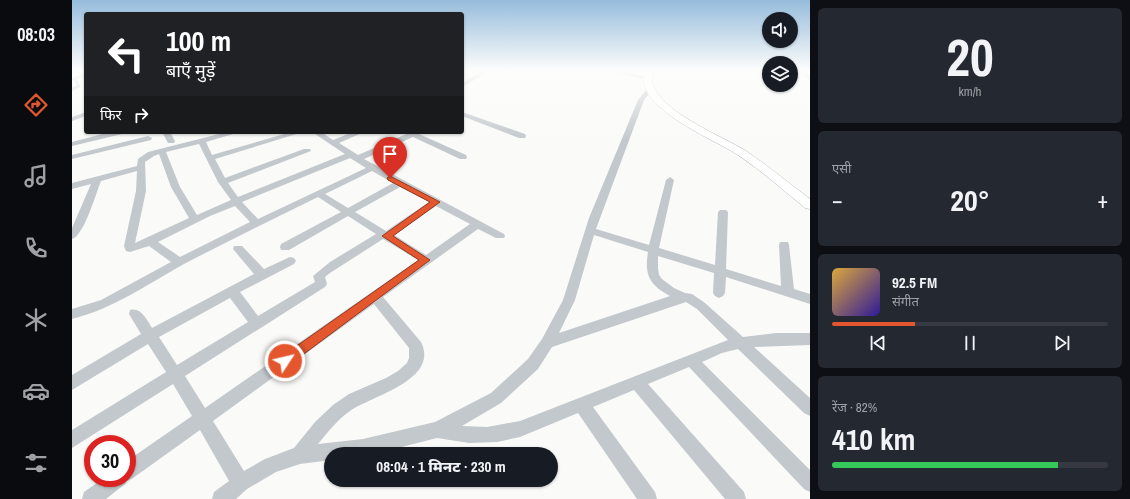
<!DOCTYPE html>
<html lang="hi">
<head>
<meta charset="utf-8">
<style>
	:root { --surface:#171b24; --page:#242831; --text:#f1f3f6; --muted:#9ea1a6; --line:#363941; --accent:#e4572e }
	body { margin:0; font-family:"Archivo Narrow","Noto Sans Devanagari",sans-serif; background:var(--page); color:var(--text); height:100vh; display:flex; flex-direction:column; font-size:15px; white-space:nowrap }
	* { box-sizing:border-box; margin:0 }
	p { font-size:13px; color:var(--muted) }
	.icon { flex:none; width:22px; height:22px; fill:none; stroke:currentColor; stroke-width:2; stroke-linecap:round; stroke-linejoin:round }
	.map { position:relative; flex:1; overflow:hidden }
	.drawer { display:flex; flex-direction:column; gap:8px; padding:8px; background:#0d0f14; width:320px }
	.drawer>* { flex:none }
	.hud { position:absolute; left:12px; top:12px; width:380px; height:122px; border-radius:4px; box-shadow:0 1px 3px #0004; background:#202124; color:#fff; overflow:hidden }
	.tools { position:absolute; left:690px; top:12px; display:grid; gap:8px }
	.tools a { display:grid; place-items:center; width:36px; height:36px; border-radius:50%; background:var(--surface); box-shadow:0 1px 3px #0004; font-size:20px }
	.speed { position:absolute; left:12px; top:435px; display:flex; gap:8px; font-size:20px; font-weight:700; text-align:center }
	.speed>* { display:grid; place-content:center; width:52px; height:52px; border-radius:50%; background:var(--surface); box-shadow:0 1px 3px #0004; line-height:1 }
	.speed .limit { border:6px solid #d22; background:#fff; color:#111 }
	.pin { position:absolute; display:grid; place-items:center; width:34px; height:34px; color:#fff; margin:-41px -17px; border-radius:50% 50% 50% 0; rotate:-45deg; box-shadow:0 0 4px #0007 }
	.pin .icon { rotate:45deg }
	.me { position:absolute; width:44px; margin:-22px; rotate:55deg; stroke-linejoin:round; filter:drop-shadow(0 0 3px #0008) }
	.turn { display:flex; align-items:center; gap:14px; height:84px; padding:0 16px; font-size:18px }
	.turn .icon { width:52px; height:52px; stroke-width:2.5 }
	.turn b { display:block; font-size:28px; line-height:34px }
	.then { display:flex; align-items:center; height:38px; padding:0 16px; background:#0003; gap:8px; font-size:15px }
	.big { font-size:30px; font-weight:800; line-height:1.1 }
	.drawer .widget { flex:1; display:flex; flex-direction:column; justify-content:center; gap:6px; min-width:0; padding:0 14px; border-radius:6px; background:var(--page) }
	.drawer .dial { align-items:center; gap:0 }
	.dial b { font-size:52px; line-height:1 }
	.song { display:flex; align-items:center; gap:12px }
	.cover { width:48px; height:48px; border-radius:6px; background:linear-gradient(135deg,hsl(40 70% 55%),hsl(250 70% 35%)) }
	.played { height:4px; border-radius:2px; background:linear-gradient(90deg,var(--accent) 30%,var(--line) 30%) }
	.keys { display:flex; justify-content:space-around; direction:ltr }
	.heat { display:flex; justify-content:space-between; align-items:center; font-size:22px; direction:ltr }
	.charge { height:6px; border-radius:3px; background:linear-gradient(90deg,#34c759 82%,var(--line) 0) }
	.trip { position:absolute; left:252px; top:447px; width:234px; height:40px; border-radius:20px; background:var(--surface); box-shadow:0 1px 3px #0004; font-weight:800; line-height:40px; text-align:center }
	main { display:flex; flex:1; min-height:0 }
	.dock { display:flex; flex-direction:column; width:72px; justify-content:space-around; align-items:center; background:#090b0e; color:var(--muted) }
	.dock .icon { width:28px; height:28px }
	.dock .on { color:var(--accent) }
	.dock b { font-size:18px; color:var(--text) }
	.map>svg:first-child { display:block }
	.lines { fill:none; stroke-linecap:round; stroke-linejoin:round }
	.secondary-casing { stroke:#b3babf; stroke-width:1 }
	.lane { stroke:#c3c8cc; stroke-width:3 }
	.street { fill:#c3c8cc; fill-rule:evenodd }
	.secondary { fill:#fff; fill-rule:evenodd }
	.route { fill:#e4572e; stroke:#94391e }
</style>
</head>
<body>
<main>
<nav class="dock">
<b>08:03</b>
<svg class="icon on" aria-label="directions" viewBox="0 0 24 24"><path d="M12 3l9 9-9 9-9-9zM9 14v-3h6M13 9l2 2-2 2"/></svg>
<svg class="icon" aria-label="music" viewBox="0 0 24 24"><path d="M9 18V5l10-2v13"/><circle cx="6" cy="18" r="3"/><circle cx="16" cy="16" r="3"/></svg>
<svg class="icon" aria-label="phone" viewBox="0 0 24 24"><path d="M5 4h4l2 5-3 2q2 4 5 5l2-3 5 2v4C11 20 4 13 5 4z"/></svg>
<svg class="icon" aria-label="climate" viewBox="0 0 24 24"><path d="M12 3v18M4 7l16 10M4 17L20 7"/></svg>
<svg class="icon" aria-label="car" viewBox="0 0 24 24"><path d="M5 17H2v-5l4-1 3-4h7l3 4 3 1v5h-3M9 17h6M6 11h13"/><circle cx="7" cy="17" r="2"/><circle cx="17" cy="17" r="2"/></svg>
<svg class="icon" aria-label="filters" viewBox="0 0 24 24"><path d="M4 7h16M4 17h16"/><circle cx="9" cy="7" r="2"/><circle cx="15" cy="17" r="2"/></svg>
</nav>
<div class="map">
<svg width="738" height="499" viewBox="0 0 738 499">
	<rect width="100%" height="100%" fill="#fafaf8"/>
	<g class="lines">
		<defs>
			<path id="secondary" d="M573,71h8c-11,35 70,65 93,80 22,15 43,32 64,48v10l-5,-1c-22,-18 -43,-37 -67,-53 -22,-15 -107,-48 -93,-84z"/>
		</defs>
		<!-- secondary casing -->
		<use href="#secondary" class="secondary-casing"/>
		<!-- lane -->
		<path class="lane" d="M728,71l10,7
			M1,79l13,-4
			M0,89l7,-3 -4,-7"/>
		<!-- street -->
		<path class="street" d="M411,71h7l-28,16v-4z
			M536,71h12l29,6 -3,2z
			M576,88l5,1 -9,11 -48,129 53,16 17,-65 4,-3 4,3 -15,68 56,17 3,-53 2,-2h6l2,2 -2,57 55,17 -2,-41 1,-3h8l1,3 5,44 16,5v10l-84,-27 -1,16 -2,3 -4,2 -4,-2 -2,-3 1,-20 -56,-17v12l1,7 3,4 12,9 11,5 7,1 13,9 38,34 33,-4h34v12l-56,2 56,51v18l-6,-3 -66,-64 -16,4 -20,9 108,108v22l-6,-3 -115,-122 -41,17 96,108 2,7h-21l-91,-109 -41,17 62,85 2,7h-20l-59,-86 -58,24 -23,5 -28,1 -32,-5 -63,16h-43v6l-31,4 -24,8 -29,17 -11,10h-24l2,-7 15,-11 -29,-51 -67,48 -6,3 -2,3 -19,15h-24l2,-7 20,-14h23v-17l65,-45 -19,-32 -101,64v-18l94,-58 -18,-28 -76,46v-15l69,-41 -12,-20 1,-4c11,-3 17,10 22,18l102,-54 -21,-25 1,-3h8l22,23 26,-12 4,1 2,3 -2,3 -54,28 18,24 57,-34 -2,-6 17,-14 46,-28 -28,-18 -59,34h-8l-1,-3 1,-3 60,-32 -23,-15c-45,22 -90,44 -134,67 -38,21 -69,44 -112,55v-10l29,-9 70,-38 -22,-16 -19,6 -4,-1 -2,-5 12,-55 1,-20 -36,10c-5,12 -17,55 -29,58v-11l19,-44 -19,5v-6l65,-17 1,-7 10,-7 79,-20h13l-34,10 6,13 79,-23h12l-88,27 10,19 79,-29h6l1,2 -83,32 10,14 107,-43 -33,-22h9l12,8 20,-8h11l-25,11 19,12 53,-23h10l-2,2 47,21 1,2 -1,2h-6l-47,-22 -49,22 140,75 1,2 -1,2h-8l-18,-9 -95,68 38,45c19,38 -50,54 -71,69 -13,9 -22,21 -32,33l45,-5 72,-17 56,-29 37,-34 14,-20 21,-39 26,-82 49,-118zM127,144l19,38 13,18 -34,15 -17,-28 -14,-35zM87,154l12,33 18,31 -54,25 11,-52 -1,-29 9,-6zM278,158l16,10 -108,51 -16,-17zM300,171l21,12 -45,25 -23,-14zM328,187l29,15 -43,29 -31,-19zM163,206l15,16 -70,35 -22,-15 52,-26zM364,206l34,18 -44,31 -32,-20zM522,235l54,17c-4,24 2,33 22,44l-111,37 16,-33zM311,239l35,21 -213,148 -20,-32 140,-89 2,-3 -2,-7 5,-4zM158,298l18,24 -71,43 -18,-28zM614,302l11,7 31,31 -208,81 -33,6 -25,-1 39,-23 37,-34 14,-22zM302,304l35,44v10l-2,5 -9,8 -12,7 -37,16 -16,11 -18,17 -21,26 -29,11 -21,12 -31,-50z
			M14,112v4l-14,5v-4z
			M390,112l63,22 1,2 -1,2h-6l-57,-22z
			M38,132h13l-1,2 -50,12v-4z
			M90,132h8l5,9 -1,2h-6z
			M76,136l4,2 -1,2 -79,19v-4z"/>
		<!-- secondary -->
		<use href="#secondary" class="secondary"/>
	</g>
	<!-- sky -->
	<linearGradient id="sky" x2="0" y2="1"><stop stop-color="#96bcdc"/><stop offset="0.5" stop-color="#fdfdfc"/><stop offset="1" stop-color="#fdfdfc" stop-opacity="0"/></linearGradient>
	<rect width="738" height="141" fill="url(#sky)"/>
	<!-- route -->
	<path class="route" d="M318,176l50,26 -47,34 37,24 -141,105 -4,1 -4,-1 -2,-4 2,-4 138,-97 -37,-24 48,-34 -42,-22 -1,-2z"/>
</svg>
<div class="tools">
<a><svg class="icon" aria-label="sound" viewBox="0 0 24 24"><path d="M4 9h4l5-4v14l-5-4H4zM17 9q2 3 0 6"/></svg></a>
<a><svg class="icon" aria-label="layers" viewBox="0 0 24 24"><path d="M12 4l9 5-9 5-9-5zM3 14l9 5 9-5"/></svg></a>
</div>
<div class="speed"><div class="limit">30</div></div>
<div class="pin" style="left:318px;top:178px;background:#d93025"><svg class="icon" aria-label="arrive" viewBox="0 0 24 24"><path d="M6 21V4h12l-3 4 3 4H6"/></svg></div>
<svg class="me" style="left:213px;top:361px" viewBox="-20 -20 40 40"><circle r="17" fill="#e4572e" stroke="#fff" stroke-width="3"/><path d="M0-11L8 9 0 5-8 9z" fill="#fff"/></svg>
<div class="trip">08:04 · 1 मिनट · 230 m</div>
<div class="hud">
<div class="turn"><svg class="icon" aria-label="left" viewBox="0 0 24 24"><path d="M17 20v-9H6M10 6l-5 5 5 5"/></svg><div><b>100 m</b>बाएँ मुड़ें</div></div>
<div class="then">फिर<svg class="icon" aria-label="right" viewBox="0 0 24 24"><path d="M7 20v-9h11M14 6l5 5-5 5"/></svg></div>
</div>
</div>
<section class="drawer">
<div class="widget dial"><b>20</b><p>km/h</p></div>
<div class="widget"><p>एसी</p>
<div class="heat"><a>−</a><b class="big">20°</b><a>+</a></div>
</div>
<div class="widget">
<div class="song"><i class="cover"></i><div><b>92.5 FM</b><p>संगीत</p></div></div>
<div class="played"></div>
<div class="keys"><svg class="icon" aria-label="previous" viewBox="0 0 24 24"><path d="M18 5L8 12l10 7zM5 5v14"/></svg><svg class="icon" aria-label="pause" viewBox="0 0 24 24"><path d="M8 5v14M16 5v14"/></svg><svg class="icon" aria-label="next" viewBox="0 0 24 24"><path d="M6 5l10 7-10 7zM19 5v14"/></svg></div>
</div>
<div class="widget"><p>रेंज · 82%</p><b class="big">410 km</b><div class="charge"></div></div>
</section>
</main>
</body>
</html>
